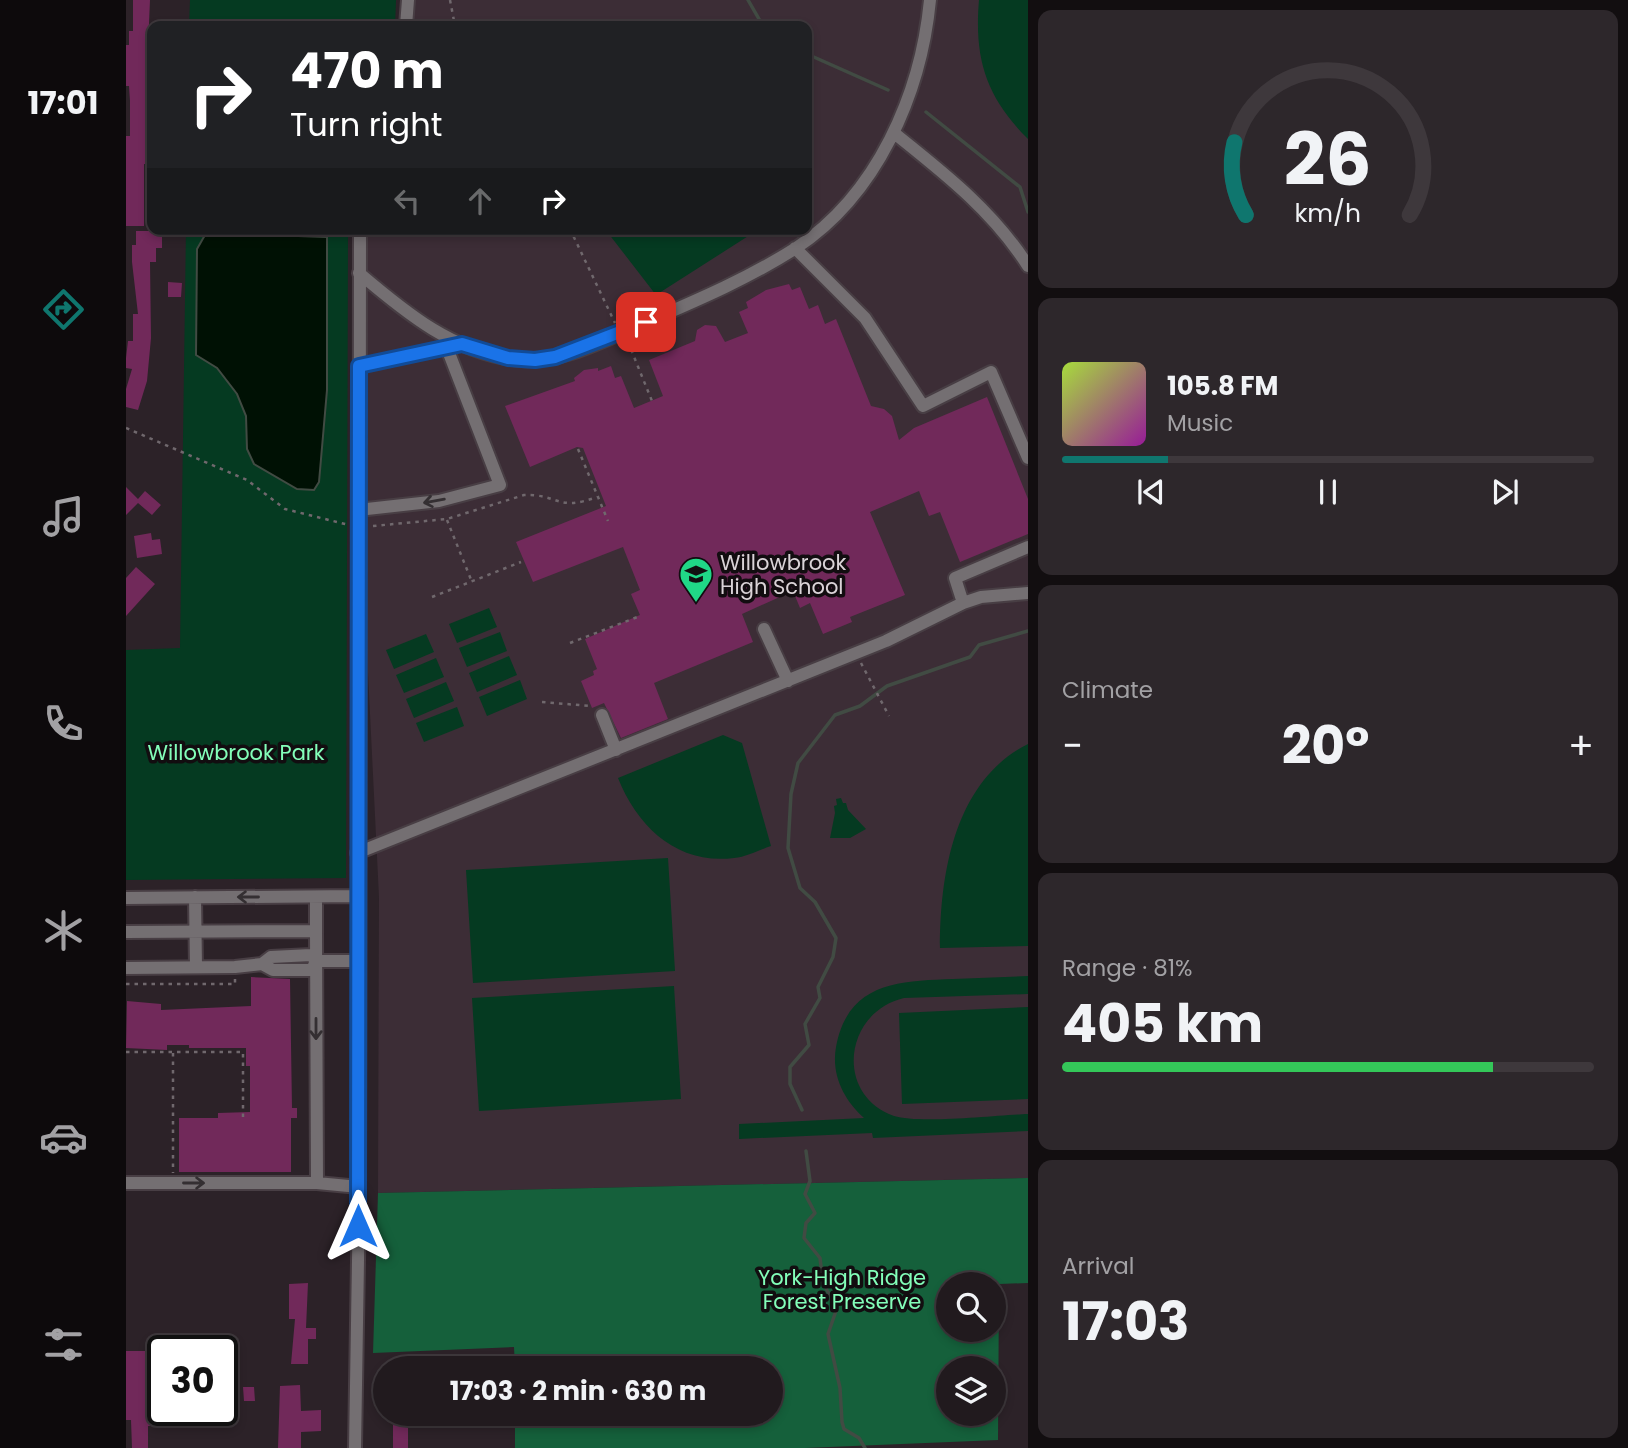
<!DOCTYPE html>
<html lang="en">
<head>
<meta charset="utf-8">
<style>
	:root { --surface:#211a1e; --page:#2d272b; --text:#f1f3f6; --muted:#a2a1a4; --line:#3e383c; --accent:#0f766e }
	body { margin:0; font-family:Poppins,sans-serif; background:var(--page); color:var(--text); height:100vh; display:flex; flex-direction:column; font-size:26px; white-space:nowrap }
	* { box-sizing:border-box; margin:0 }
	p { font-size:23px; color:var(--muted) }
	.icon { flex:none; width:38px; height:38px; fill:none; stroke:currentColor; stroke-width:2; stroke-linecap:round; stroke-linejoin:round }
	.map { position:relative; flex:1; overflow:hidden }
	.drawer { display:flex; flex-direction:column; gap:10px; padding:10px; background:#120e10; width:600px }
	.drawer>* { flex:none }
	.banner { position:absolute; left:21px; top:21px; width:665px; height:214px; border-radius:14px; box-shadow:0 4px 10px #0003,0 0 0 2px var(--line); background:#202124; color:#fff; overflow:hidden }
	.fabs { position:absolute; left:810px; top:1272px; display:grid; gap:14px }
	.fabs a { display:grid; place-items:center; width:70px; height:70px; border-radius:50%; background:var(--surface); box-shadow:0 4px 10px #0003,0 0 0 2px var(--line); font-size:35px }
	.speed { position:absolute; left:21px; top:1335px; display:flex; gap:14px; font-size:35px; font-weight:700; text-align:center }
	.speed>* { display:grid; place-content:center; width:91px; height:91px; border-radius:50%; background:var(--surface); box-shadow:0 4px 10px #0003,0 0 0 2px var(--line); line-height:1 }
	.speed .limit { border:4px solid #111; border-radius:10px; background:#fff; color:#111 }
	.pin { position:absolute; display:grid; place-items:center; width:60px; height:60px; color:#fff; margin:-30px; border-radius:14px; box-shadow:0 4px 10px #0006 }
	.me { position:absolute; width:77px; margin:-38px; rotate:0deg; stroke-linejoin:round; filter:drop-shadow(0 0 5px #0008) }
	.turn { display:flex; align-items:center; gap:24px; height:147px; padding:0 28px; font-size:32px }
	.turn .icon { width:91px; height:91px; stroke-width:2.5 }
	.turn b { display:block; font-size:49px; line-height:60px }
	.lanes { display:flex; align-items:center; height:66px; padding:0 28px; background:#0003; justify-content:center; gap:35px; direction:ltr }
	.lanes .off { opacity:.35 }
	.big { font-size:52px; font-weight:700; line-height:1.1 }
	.drawer .widget { flex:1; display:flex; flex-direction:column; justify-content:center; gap:10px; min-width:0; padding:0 24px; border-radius:14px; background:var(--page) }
	.drawer .dial { align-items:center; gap:0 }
	.dial svg { height:182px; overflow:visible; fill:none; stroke:var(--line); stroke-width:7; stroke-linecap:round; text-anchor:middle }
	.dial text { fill:var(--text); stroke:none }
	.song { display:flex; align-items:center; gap:21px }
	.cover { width:84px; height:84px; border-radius:10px; background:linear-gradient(135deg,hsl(80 70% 55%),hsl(300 70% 35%)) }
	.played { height:7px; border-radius:4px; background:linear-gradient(90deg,var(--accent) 20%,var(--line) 20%) }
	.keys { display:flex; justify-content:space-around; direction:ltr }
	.heat { display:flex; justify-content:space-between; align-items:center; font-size:38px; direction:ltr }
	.charge { height:10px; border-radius:5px; background:linear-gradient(90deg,#34c759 81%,var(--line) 0) }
	.trip { position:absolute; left:247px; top:1356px; width:410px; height:70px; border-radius:35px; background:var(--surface); box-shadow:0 4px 10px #0003,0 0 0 2px var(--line); font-weight:700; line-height:70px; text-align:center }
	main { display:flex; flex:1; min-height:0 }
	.tabs { display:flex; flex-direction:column; width:126px; justify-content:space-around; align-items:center; background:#0d0a0c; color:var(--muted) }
	.tabs .icon { width:49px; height:49px }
	.tabs .on { color:var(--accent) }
	.tabs b { font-size:32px; color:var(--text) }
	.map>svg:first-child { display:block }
	.built { fill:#3c2d36 }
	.green { fill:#053a21 }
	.forest { fill:#15603b; fill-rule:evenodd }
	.water { fill:#001104; stroke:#414b43; stroke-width:2 }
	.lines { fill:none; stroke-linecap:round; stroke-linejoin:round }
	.stream { stroke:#414b43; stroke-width:3.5 }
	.building { fill:#71295a }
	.minor-casing { stroke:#483e44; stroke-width:16 }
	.path { stroke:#70686d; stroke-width:2.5; stroke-dasharray:3.5 5; stroke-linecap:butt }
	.minor { stroke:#746f72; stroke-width:12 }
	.oneway { stroke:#342f32 }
	.route-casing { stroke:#114b97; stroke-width:18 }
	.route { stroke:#1a73e8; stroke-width:12 }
	.labels { text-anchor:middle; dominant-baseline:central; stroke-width:7; stroke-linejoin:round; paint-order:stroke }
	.poi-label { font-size:21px; fill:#dad3d7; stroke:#120d10; text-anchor:start }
	.park-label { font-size:21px; fill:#83feb9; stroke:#120d10 }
</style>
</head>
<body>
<main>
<nav class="tabs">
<b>17:01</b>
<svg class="icon on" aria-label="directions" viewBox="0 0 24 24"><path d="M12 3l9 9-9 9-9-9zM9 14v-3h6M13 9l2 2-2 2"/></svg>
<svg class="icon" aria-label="music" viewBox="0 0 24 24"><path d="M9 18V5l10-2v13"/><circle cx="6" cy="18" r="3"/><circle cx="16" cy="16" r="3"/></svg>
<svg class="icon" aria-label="phone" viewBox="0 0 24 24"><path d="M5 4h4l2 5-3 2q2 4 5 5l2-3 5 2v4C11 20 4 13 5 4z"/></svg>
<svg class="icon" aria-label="climate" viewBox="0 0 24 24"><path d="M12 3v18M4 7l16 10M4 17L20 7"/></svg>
<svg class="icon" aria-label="car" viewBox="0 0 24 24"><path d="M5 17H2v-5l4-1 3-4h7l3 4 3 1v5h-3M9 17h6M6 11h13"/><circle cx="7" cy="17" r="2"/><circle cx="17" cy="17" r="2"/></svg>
<svg class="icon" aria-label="filters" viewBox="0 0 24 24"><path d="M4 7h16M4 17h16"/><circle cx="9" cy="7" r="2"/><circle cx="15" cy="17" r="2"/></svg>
</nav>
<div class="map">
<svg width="902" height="1448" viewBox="0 0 902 1448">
	<rect width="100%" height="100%" fill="#2c2228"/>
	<!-- built -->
	<path class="built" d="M288,0h614v1178l-650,15 1,-296 -15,-306 1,-362h442v-203h-395z"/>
	<!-- green -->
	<path class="green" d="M64,0h206l-1,26h-206z
		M853,0h49v139c-42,-42 -54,-80 -49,-139z
		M60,229h162l-2,649 -220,2v-230l54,-2z
		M479,229h146l2,4 -97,62z
		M363,608l8,19 -40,16 -8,-19z
		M374,632l7,19 -40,16 -8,-19z
		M300,634l8,18 -40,17 -8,-19z
		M383,656l8,19 -40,17 -8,-19z
		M310,658l8,19 -40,16 -8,-18z
		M394,680l7,19 -40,17 -8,-19z
		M320,682l8,19 -40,17 -8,-19z
		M331,707l7,19 -40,16 -8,-19z
		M597,735l19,8 29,103c-12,4 -24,11 -37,12 -56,7 -96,-30 -116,-80z
		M902,744v202l-88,2c0,-73 14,-167 88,-204z
		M715,798l2,5h3l2,7 18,19 -16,9h-20l5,-25 -1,-7 3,-1 -1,-6z
		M542,858l7,113 -202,12 -7,-113z
		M902,976v18l-124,4c-60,14 -70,97 -10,118 26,8 103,-1 134,-2v17l-155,7 -1,-5 -133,6v-15l125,-6c-20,-18 -33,-43 -28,-71 12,-65 63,-66 117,-68 25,-1 50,-2 75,-3z
		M548,986l7,113 -202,12 -7,-113z
		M902,1007v92l-126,5 -3,-91z"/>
	<!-- forest -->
	<path class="forest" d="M902,1178v105l-29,1 -1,156 -193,8h-290v-34h255v-46h-255l-1,-21 -141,6 5,-160zM822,1284h46v46h-46zM822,1368h46v46h-46z"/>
	<!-- water -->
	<path class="water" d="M111,234l90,3v153l-8,92 -5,8 -17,-1 -43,-25 -7,-15 -1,-33 -9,-22 -20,-26 -21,-13 1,-106 8,-14z"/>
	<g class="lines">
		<!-- stream -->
		<path class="stream" d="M622,0l15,26
			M681,54l81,36
			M800,112l94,75 8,25
			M676,1110l-12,-26v-17l19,-22 -4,-21 15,-26 -2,-11 15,-30 3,-19 -21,-36 -15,-14 -12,-40 3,-54 7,-31 37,-48 25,-9 27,-20 83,-29 9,-12 49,-14
			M680,1151l4,30 -5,13 10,19 -9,10 -2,15 16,20 3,25 14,25 -9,26 12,54 2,34 2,7 15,9 6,10"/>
	</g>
	<!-- building -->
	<path class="building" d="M7,0h17l-3,70h3v17l-4,-1 -1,29v12h5v24h-3v13h-3v62h-18v-90h4v-35l-1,-15h-3v-41h3v-14h4z
		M10,231h26v17h-6v14h-6l1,76 -4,43 -9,29 -12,-3v-18l6,-20 -6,-1v-10l2,-17h5v-27h5l-6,-52v-17h4z
		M42,282l14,1 -1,14h-13z
		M663,284l3,6 8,-3 9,22 9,-4 7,19 11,-5 35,87 13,3 8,7 7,24 15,-12 73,-31 41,102v35l-68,28 -20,-50 -11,4 -10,-25 -49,21 35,83 -55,22 2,5 -29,12 -13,-31 -10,5 -7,-17 -51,23 11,28 -99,41 14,36 -47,19 -17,-35 -12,5 -11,-27 13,-6 -1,-4 4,-2 -12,-30 55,-24 -9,-21 9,-4 -17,-43 -90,35 -17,-40 90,-36 -23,-58 -6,-1 -47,20 -25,-61 70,-25 -1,-3 10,-8 14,-2v3l13,-5 4,12 6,-2 13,32 29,-12 -14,-36 46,-19 2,-11 8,-5 11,1 9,16 23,-9 -9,-21 9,-4 -2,-6 20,-12z
		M0,487l12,12 7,-8 16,14 -9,10 -14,-12 -12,12z
		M25,533l1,7 8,-1 2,15 -25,4 -3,-22z
		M10,567l19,17 -29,32v-38z
		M125,977l39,2 2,129h5v10h-6v54h-112v-54h39v-5l32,-1v-46h-4v-18h-57v-3h-22v5l-41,-2 1,-47 34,3v6l90,-4z
		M182,1283l-2,45h10v11h-8v25h-17l4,-45h-6v-35z
		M0,1351h22l2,75h-2v22h-16l-1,-28h-5z
		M174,1385l1,26 20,-1v21l-20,1v16h-23l2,-62z
		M117,1387h11l1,14h-11z
		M267,1424h15v24h-15z"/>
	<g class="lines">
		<defs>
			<path id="minor" d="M280,26l2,-26
				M768,133c50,40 99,78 134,133
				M669,248l70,70 58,88 68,-34 37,86
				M233,273c47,40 95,80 160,87 43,4 91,-23 130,-39 51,-22 100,-43 147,-73 81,-53 125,-154 134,-248
				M233,366l96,-20
				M232,510l81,-9 61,-16 -53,-137
				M837,603l-8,-25 73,-31
				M638,629l24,52
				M476,715l14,35
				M231,853l529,-212 77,-38 18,-6 47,-4
				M69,897l1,70
				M190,897v34
				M0,898l231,-2
				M0,932l190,-1 1,252
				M136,964l9,-7 40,-2 5,6h41
				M0,968l109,-1 27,-3 11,6h39l4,-9
				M0,1183h191l42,4
				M229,1448l4,-250 1,-969"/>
		</defs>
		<!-- minor casing -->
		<use href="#minor" class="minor-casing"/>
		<!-- path -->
		<path class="path" d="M324,0l5,26
			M444,229l45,94
			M502,342l24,59
			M0,428l121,52 38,29 64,16
			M452,449l30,72
			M321,520l25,62
			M247,526l74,-7 77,-24c36,-1 32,17 73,2
			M306,597l89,-35
			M444,643l70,-27
			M735,663l28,53
			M416,702l48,4
			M0,984h109v-6
			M0,1052h117v65
			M47,1053v120"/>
		<!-- minor -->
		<use href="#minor" class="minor"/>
	</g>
	<!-- one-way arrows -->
	<defs><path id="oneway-shaft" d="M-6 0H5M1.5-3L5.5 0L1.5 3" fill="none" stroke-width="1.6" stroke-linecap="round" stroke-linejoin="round" transform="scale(1.75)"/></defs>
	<g class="oneway">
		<use href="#oneway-shaft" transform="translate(308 501) rotate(170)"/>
		<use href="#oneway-shaft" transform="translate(122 897) rotate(180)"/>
		<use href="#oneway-shaft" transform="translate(190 1029) rotate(90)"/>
		<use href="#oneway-shaft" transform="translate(68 1183)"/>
	</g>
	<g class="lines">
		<defs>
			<path id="route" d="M232,1226l1,-860 103,-22 46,14 27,2 20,-3 91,-35"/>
		</defs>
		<!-- route casing -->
		<use href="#route" class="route-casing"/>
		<!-- route -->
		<use href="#route" class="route"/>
	</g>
	<!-- icons -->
	<defs>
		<symbol id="school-pin" viewBox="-11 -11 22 30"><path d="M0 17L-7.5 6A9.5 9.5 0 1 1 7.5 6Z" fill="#20d887" stroke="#120d10"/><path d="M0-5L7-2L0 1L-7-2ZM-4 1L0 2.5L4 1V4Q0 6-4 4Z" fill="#111"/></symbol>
	</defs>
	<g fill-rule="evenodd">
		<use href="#school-pin" x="551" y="555" width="38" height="52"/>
	</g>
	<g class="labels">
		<!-- poi labels -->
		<g class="poi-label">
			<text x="594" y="562">Willowbrook<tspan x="594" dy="24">High School</tspan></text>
		</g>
		<!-- park labels -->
		<g class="park-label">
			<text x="110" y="752">Willowbrook Park</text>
			<text x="716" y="1277">York-High Ridge<tspan x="716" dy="24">Forest Preserve</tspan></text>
		</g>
	</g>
</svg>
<div class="fabs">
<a><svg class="icon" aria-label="search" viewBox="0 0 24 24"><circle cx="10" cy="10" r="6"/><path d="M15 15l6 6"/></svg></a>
<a><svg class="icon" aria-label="layers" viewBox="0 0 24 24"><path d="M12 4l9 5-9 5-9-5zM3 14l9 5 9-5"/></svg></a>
</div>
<div class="speed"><div class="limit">30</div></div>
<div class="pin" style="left:520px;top:322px;background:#d93025"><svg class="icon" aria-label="arrive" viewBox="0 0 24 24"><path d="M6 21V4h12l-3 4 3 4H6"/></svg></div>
<svg class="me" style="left:232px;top:1226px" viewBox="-20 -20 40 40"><path d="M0-17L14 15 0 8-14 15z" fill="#1a73e8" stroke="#fff" stroke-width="4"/></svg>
<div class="trip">17:03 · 2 min · 630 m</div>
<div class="banner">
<div class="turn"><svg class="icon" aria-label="right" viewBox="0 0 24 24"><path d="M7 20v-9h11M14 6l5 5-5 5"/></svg><div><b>470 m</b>Turn right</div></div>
<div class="lanes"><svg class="icon off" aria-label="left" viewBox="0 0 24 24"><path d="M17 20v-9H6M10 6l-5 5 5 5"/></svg><svg class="icon off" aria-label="ahead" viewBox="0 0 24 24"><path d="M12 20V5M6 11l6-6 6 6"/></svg><svg class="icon" aria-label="right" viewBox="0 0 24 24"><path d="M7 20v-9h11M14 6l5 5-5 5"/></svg></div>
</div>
</div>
<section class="drawer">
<div class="widget dial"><svg viewBox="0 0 100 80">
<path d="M14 69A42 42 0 1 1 86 69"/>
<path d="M14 69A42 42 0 0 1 9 37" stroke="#0f766e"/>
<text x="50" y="56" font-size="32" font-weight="700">26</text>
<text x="50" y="72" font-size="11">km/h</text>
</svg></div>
<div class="widget">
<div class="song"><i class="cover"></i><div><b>105.8 FM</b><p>Music</p></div></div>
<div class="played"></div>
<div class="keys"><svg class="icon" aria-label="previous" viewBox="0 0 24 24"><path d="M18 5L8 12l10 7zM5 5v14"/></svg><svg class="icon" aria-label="pause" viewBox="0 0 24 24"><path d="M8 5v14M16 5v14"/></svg><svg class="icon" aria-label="next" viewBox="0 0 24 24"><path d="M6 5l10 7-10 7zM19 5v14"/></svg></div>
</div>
<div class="widget"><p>Climate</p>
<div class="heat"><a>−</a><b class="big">20°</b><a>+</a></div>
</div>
<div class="widget"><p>Range · 81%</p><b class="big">405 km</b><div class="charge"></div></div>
<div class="widget"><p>Arrival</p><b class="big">17:03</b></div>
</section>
</main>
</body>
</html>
